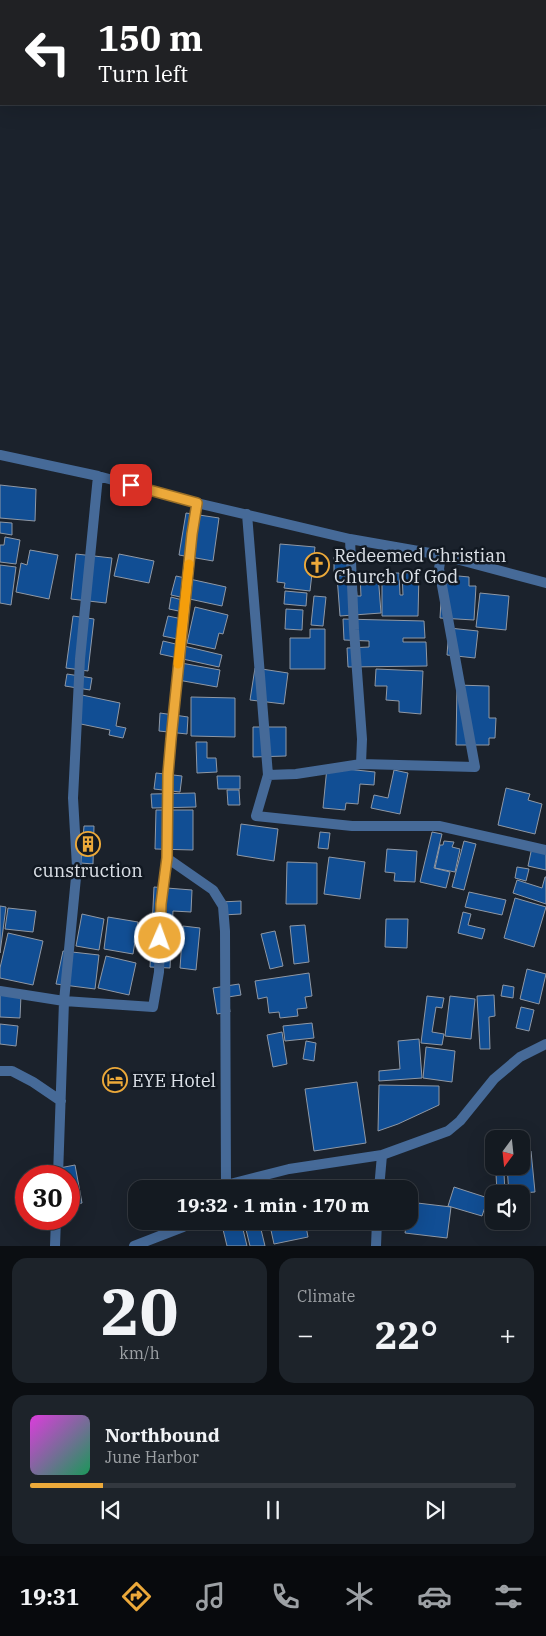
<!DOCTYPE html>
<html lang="en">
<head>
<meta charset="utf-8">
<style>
	:root { --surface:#141a21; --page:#1d232a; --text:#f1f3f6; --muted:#9da1a5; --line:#33383f; --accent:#eca93a }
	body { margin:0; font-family:"IBM Plex Serif",serif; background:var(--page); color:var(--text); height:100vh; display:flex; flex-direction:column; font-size:19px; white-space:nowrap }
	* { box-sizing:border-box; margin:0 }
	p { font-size:16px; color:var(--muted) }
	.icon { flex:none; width:28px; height:28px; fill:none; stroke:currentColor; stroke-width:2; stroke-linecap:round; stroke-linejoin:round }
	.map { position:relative; height:1246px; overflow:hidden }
	.side { display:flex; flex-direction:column; gap:12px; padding:12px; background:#0b0e12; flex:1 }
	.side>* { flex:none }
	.banner { position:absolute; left:0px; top:0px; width:546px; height:105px; box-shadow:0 5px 20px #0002,0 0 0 1px var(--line); background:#202124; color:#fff; overflow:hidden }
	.needle { width:32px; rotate:195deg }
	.buttons { position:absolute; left:485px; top:1130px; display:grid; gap:10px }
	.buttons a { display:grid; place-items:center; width:45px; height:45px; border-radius:10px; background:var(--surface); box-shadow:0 5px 20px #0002,0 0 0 1px var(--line); font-size:25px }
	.speed { position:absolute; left:15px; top:1165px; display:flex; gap:10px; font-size:25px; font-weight:700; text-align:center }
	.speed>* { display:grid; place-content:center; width:65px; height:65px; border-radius:50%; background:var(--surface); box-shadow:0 5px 20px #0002,0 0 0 1px var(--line); line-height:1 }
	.speed .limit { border:8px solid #d22; background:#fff; color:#111 }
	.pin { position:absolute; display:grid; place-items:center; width:42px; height:42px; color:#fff; margin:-21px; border-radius:10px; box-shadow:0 2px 8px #0006 }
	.me { position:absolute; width:55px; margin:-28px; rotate:2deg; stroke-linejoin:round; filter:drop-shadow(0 0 4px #0008) }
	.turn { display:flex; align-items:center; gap:18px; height:105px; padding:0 15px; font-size:22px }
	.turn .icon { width:65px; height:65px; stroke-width:2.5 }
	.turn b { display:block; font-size:35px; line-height:42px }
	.big { font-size:38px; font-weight:800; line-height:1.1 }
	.side .tile { flex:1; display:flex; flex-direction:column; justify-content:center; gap:8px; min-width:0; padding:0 18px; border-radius:15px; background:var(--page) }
	.side .dial { align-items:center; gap:0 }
	.dial b { font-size:65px; line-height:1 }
	.song { display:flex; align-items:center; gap:15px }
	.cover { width:60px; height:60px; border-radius:8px; background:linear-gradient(135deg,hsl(300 70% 55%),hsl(150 70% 35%)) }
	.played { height:5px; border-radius:2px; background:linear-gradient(90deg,var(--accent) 15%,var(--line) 15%) }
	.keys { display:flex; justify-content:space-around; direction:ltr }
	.heat { display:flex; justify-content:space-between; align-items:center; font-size:28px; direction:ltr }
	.side .tiles { flex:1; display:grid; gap:12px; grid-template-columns:1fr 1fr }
	.tile:last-child { grid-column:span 2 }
	.trip { position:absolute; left:128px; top:1180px; width:290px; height:50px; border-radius:15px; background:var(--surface); box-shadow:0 5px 20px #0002,0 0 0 1px var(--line); font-weight:800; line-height:50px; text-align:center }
	.tabs { display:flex; height:80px; justify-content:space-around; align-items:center; background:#080a0d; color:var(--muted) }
	.tabs .icon { width:35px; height:35px }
	.tabs .selected { color:var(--accent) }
	.tabs b { font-size:22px; color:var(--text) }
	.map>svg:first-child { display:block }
	.building { fill:#114e94; stroke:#8f98a5 }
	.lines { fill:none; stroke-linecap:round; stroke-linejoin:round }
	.street { stroke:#466a98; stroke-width:10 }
	.route-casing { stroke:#996e26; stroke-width:12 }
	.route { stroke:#eca93a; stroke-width:9 }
	.slow { stroke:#f59e0b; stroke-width:9 }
	.labels { text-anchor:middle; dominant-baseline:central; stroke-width:5; stroke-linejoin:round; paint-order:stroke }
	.poi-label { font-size:18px; fill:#dce1e8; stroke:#121922; text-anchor:start }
</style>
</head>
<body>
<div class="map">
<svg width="546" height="1246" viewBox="0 0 546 1246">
	<rect width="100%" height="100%" fill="#1b222c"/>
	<!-- building -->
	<path class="building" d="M0,485l36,4 -1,32 -35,-3z
		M186,513l33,5 -6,43 -34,-6z
		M0,522l12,1v12l-12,-2z
		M5,537l15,3 -4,24 -16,-2v-17h4z
		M280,544l35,3 -5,44 -26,-3 1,-5 -8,-1z
		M30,550l28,5 -9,44 -33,-7 5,-29 6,2z
		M76,554l36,4 -6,45 -35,-4z
		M119,554l35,7 -5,22 -35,-7z
		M334,557h20v16h-20z
		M0,565l16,2 -5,38 -11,-2z
		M382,573h17l1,22h3l-1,-22h17l-1,43h-36z
		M378,574l3,39 -41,3 -3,-40 18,-1 2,21h4l-1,-21z
		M448,575l21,2v9h7l-2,34 -34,-2 2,-35h6z
		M176,576l50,11 -4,19 -51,-11z
		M285,591l22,2 -1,13 -22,-2z
		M480,593l29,3 -3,34 -30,-3z
		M314,596l12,1 -3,29 -12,-1z
		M171,597l15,4 2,12 -19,-4z
		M195,607l33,8 -5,19 -4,-1 -4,16 -28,-6z
		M286,609l17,1 -1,20 -17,-1z
		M73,616l21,3 -6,52 -22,-3z
		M168,616l19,4 -5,20 -19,-4z
		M343,619l81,2 1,17h-22v4h23l1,24 -79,1 -1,-19 22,-1v-6l-25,-1z
		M449,628l29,3 -3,27 -28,-3z
		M310,629h15v40h-35v-31h20z
		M163,641l59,14 -3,12 -59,-13z
		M181,663l39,7 -3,17 -39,-7z
		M255,668l33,5 -4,31 -34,-4z
		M376,669l47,2 -2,43 -22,-2v-11l-13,-1 1,-14h-12z
		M67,674l25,4 -2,12 -25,-4z
		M457,685l32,1v32h7l-1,20h-6v7h-33z
		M82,695l38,8 -4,23 10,2 -3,10 -14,-3 1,-5 -34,-7z
		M191,697l44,1v39l-44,-1z
		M160,713l28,4 -1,17 -28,-3z
		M253,727h33v29l-33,1z
		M196,742h11v16h9l1,14 -20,1z
		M327,767l48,5 -1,13 -14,-1 -2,20 -12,-1 -1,7 -22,-2z
		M394,770l14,3 -8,41 -29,-6 3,-13 14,3z
		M156,773l26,3 -2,16 -26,-3z
		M217,776h23v13h-22z
		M506,788l24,6 -2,6 14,4 -7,30 -37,-9z
		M227,790h12l1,15h-12z
		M195,793l1,14 -44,1 -1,-14z
		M156,810h37v40l-38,-1z
		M241,824l37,5 -4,32 -37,-6z
		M84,826h10l-1,38 -12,-1z
		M320,832l10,1 -2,16 -10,-1z
		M432,832l10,2 -8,34 16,4 -4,16 -26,-6z
		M444,841l10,1 -2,5 8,2 -5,23 -20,-4 5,-23h3z
		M464,841l12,3 -12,46 -12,-3z
		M532,847l14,3v20l-18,-4z
		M387,849l30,2 -2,31 -21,-1 1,-8 -10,-1z
		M329,857l36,5 -5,37 -36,-5z
		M287,862l30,1v41h-31z
		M517,867l12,2 -3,12 -11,-3z
		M545,877h1v27l-33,-11 4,-13 25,8z
		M154,887l38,3 -1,22 -18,-1 -3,57 -20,-1z
		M469,892l37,8 -4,15 -37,-8z
		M515,898l31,9 -12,40 -30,-9z
		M241,901v13l-19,1 -1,-13z
		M0,906l6,1 -6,46z
		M8,908l28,3 -3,21 -28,-3z
		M463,912l8,2 -3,11 17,4 -3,10 -24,-6z
		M82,914l22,5 -5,31 -23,-4z
		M108,917l30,5 -5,32 -29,-5z
		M386,919h22l-1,29 -22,-1z
		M305,925l4,37 -15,2 -4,-38z
		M183,926l17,2 -4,42 -16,-2z
		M275,931l8,35 -13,3 -9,-35z
		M8,933l35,8 -10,44 -33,-7v-10z
		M63,951l36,4 -4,34 -39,-5z
		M106,956l30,7 -7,32 -31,-7z
		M527,969l19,5 -7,30 -19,-5z
		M309,973l3,23 -7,1 2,11 -10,1 1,7 -18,2 -1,-6 -10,1 -2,-16 -9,2 -3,-18z
		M239,984l2,11 -13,2 2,15 -13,2 -4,-26z
		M503,985l11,2 -1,11 -12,-2z
		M0,994l21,1 -1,23 -20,-1z
		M494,995l1,21 -6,1 1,32h-10l-3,-53z
		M427,996l17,2 -2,10 -6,-1 -4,25 12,2 -2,11 -21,-2z
		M450,996l25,3 -4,40 -26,-3z
		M521,1007l13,3 -5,21 -13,-3z
		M312,1023l2,15 -29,3 -2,-15z
		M0,1024l18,2 -2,20 -16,-2z
		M282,1032l5,32 -14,3 -6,-32z
		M419,1039l3,39 -43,3v-10l21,-2 -2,-28z
		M306,1041l10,2 -2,18 -11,-2z
		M426,1047l29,4 -3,31 -29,-4z
		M357,1082l9,61 -52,8 -9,-62z
		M379,1085l60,1v19l-41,19 -20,7z
		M531,1151l4,41 -26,2 -2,-28h14v-14z
		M75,1165l7,38 -13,3v-30h-24l-1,-5z
		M504,1173l1,19h-8l-1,-18z
		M454,1187l34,11 -6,18 -34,-10z
		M409,1202l42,5 -4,31 -42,-5 2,-12h2z
		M221,1221h20l6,25h-20z
		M244,1221h15l6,25h-15z
		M269,1221h36l3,16 -34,7z"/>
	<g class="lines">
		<!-- street -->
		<path class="street" d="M0,455l98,21 99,27 153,36 91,16 105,28
			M247,514l21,261 28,-1 65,-10 114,3 -36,-198 2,-14
			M350,539l4,91 8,109 -1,25
			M268,775l-12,41 96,10h87l107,24
			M167,858l46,32 10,16 2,25 1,254
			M0,991l64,10 89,6 6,-35 2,-68 6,-46 1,-84 3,-35 21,-205 5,-31
			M0,1071h12l21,11 28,19
			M58,1176l6,-175 13,-134 -4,-69 7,-139 18,-183
			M222,1189l4,-4 63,-16 93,-14 66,-24 12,-10 34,-42 26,-22 26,-13
			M379,1189l3,-34
			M55,1246l1,-27
			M134,1246l49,-19 6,-6
			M376,1246l1,-25"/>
	</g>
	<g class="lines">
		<defs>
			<path id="route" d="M131,485l66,18 -5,31 -21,205 -3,35 -1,84 -6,46 -1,34"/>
		</defs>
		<!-- route casing -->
		<use href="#route" class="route-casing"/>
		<!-- route -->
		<use href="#route" class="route"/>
		<!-- slow -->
		<path class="slow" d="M178,664l11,-100"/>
	</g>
	<!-- icons -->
	<defs>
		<symbol id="church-ring" viewBox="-11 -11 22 22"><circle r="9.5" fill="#121922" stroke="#eca93a" stroke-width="1.5"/><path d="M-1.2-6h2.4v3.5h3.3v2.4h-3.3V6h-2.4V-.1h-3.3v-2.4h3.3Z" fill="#eca93a"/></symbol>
		<symbol id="building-ring" viewBox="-11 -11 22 22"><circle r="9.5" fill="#121922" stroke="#eca93a" stroke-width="1.5"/><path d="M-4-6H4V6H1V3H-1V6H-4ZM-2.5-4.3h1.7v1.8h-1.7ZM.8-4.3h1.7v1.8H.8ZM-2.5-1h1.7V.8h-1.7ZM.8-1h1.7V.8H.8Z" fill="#eca93a"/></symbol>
		<symbol id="hotel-ring" viewBox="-11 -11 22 22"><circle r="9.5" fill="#121922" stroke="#eca93a" stroke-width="1.5"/><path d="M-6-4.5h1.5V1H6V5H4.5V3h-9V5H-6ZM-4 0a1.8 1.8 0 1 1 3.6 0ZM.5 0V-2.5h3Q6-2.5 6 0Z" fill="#eca93a"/></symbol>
	</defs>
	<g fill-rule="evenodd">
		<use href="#church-ring" x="303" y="551" width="28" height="28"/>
		<use href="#building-ring" x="74" y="830" width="28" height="28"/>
		<use href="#hotel-ring" x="101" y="1066" width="28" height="28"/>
	</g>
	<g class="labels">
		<!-- poi labels -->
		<g class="poi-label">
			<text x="334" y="555">Redeemed Christian<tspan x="334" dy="21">Church Of God</tspan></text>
			<text x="88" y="870" text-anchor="middle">cunstruction</text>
			<text x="132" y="1080">EYE Hotel</text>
		</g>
	</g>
</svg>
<div class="buttons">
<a><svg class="needle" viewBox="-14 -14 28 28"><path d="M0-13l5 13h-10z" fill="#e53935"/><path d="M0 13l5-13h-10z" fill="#9da1a5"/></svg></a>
<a><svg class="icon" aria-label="sound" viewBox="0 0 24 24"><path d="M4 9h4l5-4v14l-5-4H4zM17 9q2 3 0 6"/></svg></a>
</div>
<div class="speed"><div class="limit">30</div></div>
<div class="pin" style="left:131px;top:485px;background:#d93025"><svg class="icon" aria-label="arrive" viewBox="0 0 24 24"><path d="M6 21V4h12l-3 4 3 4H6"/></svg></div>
<svg class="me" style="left:160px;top:938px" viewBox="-20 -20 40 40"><circle r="17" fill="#eca93a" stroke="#fff" stroke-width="3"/><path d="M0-11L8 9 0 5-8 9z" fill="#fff"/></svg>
<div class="trip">19:32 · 1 min · 170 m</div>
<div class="banner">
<div class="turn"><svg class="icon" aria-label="left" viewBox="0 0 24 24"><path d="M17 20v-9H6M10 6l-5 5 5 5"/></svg><div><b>150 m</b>Turn left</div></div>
</div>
</div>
<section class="side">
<div class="tiles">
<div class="tile dial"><b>20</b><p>km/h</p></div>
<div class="tile"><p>Climate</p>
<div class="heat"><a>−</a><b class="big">22°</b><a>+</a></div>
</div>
<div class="tile">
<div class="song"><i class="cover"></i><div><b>Northbound</b><p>June Harbor</p></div></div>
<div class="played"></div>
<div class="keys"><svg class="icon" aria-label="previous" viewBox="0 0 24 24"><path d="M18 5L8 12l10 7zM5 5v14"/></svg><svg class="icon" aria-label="pause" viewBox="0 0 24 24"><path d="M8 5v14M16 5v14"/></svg><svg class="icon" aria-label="next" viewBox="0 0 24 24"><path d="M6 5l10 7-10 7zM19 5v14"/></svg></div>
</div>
</div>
</section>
<nav class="tabs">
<b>19:31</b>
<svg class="icon selected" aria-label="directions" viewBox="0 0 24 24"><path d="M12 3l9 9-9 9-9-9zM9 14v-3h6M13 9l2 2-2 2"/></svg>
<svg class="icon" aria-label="music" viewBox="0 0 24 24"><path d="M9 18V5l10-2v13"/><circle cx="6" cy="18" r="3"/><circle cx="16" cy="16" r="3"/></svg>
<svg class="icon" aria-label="phone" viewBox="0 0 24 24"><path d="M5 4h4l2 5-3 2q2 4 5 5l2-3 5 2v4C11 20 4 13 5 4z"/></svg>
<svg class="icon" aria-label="climate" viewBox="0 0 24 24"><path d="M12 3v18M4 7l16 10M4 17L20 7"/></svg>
<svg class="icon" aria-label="car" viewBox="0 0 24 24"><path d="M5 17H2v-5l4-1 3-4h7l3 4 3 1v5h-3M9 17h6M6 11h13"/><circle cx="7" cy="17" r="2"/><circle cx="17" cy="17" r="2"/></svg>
<svg class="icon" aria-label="filters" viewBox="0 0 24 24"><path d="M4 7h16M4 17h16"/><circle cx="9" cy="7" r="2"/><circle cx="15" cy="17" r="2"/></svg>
</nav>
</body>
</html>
